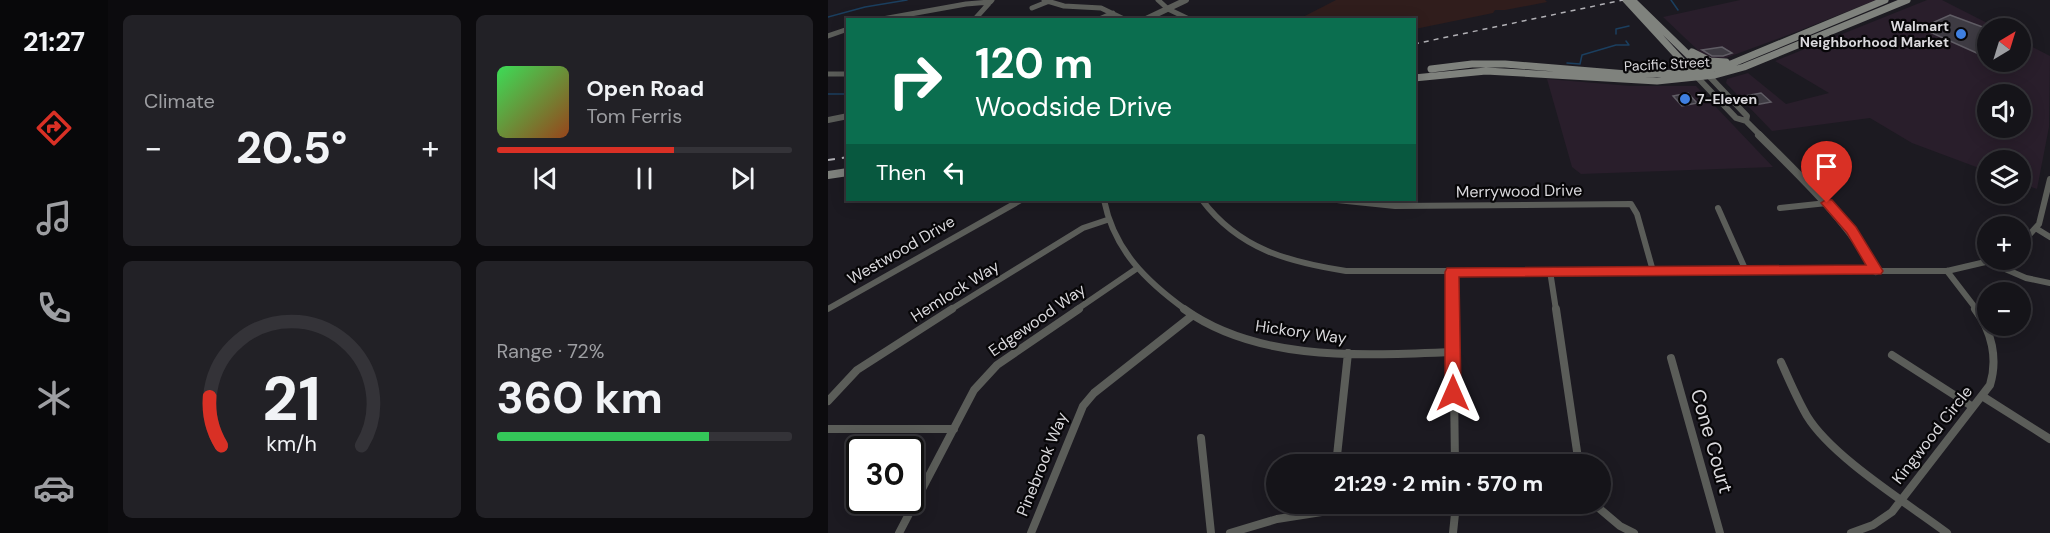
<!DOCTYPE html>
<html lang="en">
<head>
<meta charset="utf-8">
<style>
	:root { --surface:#151419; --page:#222126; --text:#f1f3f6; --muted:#9d9ea2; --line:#343338; --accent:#d93025 }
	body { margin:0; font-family:"DM Sans",sans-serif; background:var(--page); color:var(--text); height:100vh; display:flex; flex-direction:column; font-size:22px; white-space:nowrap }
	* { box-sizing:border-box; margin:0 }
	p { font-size:20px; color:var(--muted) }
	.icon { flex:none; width:33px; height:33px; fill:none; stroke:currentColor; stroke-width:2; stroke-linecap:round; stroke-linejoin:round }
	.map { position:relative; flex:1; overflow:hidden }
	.sheet { display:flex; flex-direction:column; gap:15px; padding:15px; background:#0c0b0e; width:720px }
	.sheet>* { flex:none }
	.hud { position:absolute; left:18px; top:18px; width:570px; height:183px; border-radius:0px; box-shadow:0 3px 15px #0003,0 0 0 2px var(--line); background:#0b6e4f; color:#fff; overflow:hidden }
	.needle { width:39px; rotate:38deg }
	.fabs { position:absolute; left:1149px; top:18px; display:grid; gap:12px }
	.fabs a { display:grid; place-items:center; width:54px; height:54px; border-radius:50%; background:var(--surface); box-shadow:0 3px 15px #0003,0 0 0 2px var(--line); font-size:30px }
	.speed { position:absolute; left:18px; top:436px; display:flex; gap:12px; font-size:30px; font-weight:700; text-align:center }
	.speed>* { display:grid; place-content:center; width:78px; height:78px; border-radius:50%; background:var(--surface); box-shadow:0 3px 15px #0003,0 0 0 2px var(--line); line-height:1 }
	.speed .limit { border:3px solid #111; border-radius:9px; background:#fff; color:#111 }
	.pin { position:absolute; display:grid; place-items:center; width:51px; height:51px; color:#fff; margin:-62px -26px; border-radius:50% 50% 50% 0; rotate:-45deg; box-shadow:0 0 6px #0007 }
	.pin .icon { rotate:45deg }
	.me { position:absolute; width:66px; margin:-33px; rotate:0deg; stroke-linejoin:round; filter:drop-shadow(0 0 4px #0008) }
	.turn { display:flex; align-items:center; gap:21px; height:126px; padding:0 30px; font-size:27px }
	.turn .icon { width:78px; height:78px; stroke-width:2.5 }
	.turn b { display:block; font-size:42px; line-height:51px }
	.then { display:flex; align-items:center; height:57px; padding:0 30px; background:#0003; gap:12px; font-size:22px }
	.big { font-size:45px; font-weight:700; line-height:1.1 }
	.sheet .widget { flex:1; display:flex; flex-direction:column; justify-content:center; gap:9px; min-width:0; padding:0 21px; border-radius:9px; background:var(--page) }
	.sheet .dial { align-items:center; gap:0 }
	.dial svg { height:156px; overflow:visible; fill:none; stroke:var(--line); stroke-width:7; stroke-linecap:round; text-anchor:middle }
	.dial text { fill:var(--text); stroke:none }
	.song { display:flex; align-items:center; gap:18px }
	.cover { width:72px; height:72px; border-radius:9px; background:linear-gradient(135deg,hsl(130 70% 55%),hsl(20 70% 35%)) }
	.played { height:6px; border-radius:3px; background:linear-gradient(90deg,var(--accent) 60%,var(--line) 60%) }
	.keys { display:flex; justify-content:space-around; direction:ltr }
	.heat { display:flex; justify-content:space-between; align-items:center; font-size:33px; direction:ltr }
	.charge { height:9px; border-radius:4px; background:linear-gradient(90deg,#34c759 72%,var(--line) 0) }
	.sheet .tiles { flex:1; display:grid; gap:15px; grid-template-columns:repeat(2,1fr) }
	.trip { position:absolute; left:438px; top:454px; width:345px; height:60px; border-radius:30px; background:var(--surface); box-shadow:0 3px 15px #0003,0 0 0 2px var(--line); font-weight:700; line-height:60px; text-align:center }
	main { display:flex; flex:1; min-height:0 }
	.dock { display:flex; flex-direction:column; width:108px; justify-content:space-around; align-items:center; background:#08080a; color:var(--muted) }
	.dock .icon { width:42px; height:42px }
	.dock .selected { color:var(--accent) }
	.dock b { font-size:27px; color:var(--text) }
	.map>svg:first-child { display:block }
	.commercial { fill:#291e2b; fill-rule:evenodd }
	.industrial { fill:#301d1c }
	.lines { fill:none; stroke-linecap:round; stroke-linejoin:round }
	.stream { stroke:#1b3f5f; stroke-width:1.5 }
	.building { fill:#3e3b43; stroke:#605d65; stroke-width:1.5 }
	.minor-far2 { stroke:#5b5d59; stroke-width:5 }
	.minor-far1 { stroke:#5b5d59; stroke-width:6 }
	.minor { stroke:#5b5d59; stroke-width:8 }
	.tertiary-far1 { stroke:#5b5d59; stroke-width:6 }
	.tertiary { stroke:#5b5d59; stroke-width:8 }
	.secondary-far1 { stroke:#7f827d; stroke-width:7 }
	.secondary { stroke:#7f827d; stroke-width:8 }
	.rail-far1 { stroke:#b1b0b5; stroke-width:1.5; stroke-dasharray:5 5; stroke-linecap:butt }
	.rail { stroke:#b1b0b5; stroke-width:2; stroke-dasharray:7 7; stroke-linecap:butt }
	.route { fill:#d93025; stroke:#8d1f18; stroke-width:1.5 }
	.shop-dot { fill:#3f7fe0; stroke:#070608; stroke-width:2 }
	.labels { text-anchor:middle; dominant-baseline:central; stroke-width:4.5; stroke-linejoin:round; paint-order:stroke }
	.far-poi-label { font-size:14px; font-weight:bold; fill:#dad9dd; stroke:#070608; text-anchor:end }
	.far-street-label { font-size:14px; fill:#dad9dd; stroke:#070608 }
	.street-label { font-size:16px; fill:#dad9dd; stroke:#070608 }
	.near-street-label { font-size:20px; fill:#dad9dd; stroke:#070608 }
</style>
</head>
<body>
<main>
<nav class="dock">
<b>21:27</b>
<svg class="icon selected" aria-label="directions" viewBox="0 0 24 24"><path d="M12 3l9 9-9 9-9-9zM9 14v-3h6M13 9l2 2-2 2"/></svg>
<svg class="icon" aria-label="music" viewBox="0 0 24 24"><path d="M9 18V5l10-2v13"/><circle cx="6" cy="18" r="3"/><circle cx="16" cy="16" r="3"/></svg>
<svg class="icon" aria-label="phone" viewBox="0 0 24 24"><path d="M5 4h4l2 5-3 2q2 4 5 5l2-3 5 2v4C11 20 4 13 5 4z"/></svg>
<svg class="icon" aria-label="climate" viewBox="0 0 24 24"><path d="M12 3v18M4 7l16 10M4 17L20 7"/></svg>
<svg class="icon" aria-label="car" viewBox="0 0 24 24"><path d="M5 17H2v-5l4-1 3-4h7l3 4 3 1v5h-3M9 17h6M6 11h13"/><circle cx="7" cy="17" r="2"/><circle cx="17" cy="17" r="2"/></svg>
</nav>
<section class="sheet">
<div class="tiles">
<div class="widget"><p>Climate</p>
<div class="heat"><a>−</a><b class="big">20.5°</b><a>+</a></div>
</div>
<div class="widget">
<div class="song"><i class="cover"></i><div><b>Open Road</b><p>Tom Ferris</p></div></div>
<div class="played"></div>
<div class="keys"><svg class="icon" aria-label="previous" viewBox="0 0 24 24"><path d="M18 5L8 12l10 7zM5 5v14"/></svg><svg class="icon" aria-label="pause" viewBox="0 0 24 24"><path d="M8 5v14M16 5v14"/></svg><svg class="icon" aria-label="next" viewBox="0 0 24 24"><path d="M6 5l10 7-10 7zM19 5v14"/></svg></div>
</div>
<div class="widget dial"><svg viewBox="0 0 100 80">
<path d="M14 69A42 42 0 1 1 86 69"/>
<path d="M14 69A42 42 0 0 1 8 44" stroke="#d93025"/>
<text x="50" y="56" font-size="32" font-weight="700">21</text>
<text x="50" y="72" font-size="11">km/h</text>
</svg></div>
<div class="widget"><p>Range · 72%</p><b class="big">360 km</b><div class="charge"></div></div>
</div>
</section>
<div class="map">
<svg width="1222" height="533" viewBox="0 0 1222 533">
	<rect width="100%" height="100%" fill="#1c1a21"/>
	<!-- commercial -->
	<path class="commercial" d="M912,0h136l-80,32 -76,28 -15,-3 -42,-40z
		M1099,0h15l55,28h-9v34h32l1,-21 29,15 -1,71 -12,62 -16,-6 -1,-23h-32l-1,11 -75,-28 -42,-25 -98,13 -46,-48 1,-4 21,-6 38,31 43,-11 -54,-32zM1160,94h32v34h-32z
		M719,79l84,7h65l77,81 -192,7 -9,-7z"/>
	<!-- industrial -->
	<path class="industrial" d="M508,0h209l2,2 -42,8h-10l-2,3 -78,16 -1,-9 -115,-1z"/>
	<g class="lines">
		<!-- stream -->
		<path class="stream" d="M843,0l7,10
			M0,17l37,-10 42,-7
			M788,34v-5l13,-3
			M739,63l13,1 2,-9 34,-10h13l-3,-4
			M0,94h20"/>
	</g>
	<!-- building -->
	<path class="building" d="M1122,15l38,14v29l-65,-29 2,-1 -2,-1z
		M894,47l10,6 -9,3h-11l-10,-6z
		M860,93l9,10 -15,3 -9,-10z
		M933,93l10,9 -16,3 -10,-9z"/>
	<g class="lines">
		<!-- minor-far2 -->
		<path class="minor-far2" d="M216,0l20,6 37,2 25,12
			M330,0l10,9 23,11
			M204,8l15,-6
			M49,20l89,-16 24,-2
			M146,20l18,-20
			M269,20l16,-7
			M0,36l20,-7
			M0,74h20"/>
		<!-- minor-far1 -->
		<path class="minor-far1" d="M276,200c10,50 42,81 82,110
			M374,200c37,49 86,62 144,71h601l47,-11
			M509,200l58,6 236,-2 6,10 16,57
			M890,208l28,63
			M952,208l47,-5
			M1209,229l13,8
			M1192,245l19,-21 11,-45
			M1161,262l37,16 24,5
			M722,271l6,39
			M1119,271l30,39
			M624,272l1,38
			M0,309l193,-109
			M122,310l133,-82 24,-8
			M248,310l60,-41"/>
		<!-- minor -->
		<path class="minor" d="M356,309c75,54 181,46 269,43
			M625,309l2,156
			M728,309l23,156
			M1064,355l81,52
			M843,358l49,175
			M953,362c8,18 16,37 26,54 25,41 100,87 140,117
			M1154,396l68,43
			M0,401l29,-31 95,-61
			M0,429h126
			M373,438l10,95
			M508,465l12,-112
			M717,465l34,-1
			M766,504l26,22 14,7
			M71,533l75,-143 23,-25 82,-56
			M203,533l52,-127 11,-13 99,-78
			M402,533l47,-14 51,-8 2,-7
			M625,533l3,-29
			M1023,533l22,-8 19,-13 98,-127c8,-26 2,-54 -15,-76"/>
		<!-- tertiary-far1 -->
		<path class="tertiary-far1" d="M316,20l42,-20
			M882,77l37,39 -1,5
			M870,78l38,40 10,3 15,15
			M0,120l20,-4"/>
		<!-- tertiary -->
		<path class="tertiary" d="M931,135c43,43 86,83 117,136"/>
		<!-- secondary-far1 -->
		<path class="secondary-far1" d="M798,0l69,75
			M804,0l76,74
			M864,52l18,9 16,1
			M603,69l41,-5h33l122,10 66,-1 38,-9 154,-64
			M586,78l72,-7 171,10 58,-6 29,-8 163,-67"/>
		<!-- secondary -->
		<path class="secondary" d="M0,175l20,-3"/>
		<!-- rail-far1 -->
		<path class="rail-far1" d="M586,44l209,-44"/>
		<!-- rail -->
		<path class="rail" d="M0,160l20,-3"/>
	</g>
	<!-- route -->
	<path class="route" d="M999,199l5,1 24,27 27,44 -2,3 -422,3 2,116 -2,5 -6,2 -6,-2 -2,-5v-121l2,-4 419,-3 -19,-32 -26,-30z"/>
	<!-- markers -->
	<g class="shop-dot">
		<circle cx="1133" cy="34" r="6"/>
		<circle cx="857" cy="99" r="6"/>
	</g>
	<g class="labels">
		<!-- far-poi labels -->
		<g class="far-poi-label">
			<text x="1121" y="26">Walmart<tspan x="1121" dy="16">Neighborhood Market</tspan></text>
			<text x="869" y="99" text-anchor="start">7-Eleven</text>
		</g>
		<!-- far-street labels -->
		<g class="far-street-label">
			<text transform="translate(839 64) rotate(-3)">Pacific Street</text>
		</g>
		<!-- street labels -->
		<g class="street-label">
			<text transform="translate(691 191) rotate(-1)">Merrywood Drive</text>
			<text transform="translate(73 250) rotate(-30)">Westwood Drive</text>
			<text transform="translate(127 291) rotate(-32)">Hemlock Way</text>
			<text transform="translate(209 320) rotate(-35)">Edgewood Way</text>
			<text transform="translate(473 332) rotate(8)">Hickory Way</text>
			<text transform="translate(1104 435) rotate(-52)">Kingwood Circle</text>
			<text transform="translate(214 464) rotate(-68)">Pinebrook Way</text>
		</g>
		<!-- near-street labels -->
		<g class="near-street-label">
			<text transform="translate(884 441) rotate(74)">Cone Court</text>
		</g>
	</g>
</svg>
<div class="fabs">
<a><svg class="needle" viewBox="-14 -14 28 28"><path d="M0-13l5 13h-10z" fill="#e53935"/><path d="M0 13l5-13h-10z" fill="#9d9ea2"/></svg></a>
<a><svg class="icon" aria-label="sound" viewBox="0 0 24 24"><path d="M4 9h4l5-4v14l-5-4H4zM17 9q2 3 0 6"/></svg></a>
<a><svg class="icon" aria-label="layers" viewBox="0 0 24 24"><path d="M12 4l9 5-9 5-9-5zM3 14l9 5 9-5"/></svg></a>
<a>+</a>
<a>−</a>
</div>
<div class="speed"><div class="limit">30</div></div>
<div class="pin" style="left:999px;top:203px;background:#d93025"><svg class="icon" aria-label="arrive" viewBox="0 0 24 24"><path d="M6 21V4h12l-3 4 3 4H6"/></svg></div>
<svg class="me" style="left:625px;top:393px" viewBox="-20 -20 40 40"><path d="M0-17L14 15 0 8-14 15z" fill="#d93025" stroke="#fff" stroke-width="4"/></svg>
<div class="trip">21:29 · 2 min · 570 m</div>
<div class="hud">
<div class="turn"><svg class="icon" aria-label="right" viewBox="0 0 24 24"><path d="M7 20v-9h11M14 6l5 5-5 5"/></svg><div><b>120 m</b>Woodside Drive</div></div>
<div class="then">Then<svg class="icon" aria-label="left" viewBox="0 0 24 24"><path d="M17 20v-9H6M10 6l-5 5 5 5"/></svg></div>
</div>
</div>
</main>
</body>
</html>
